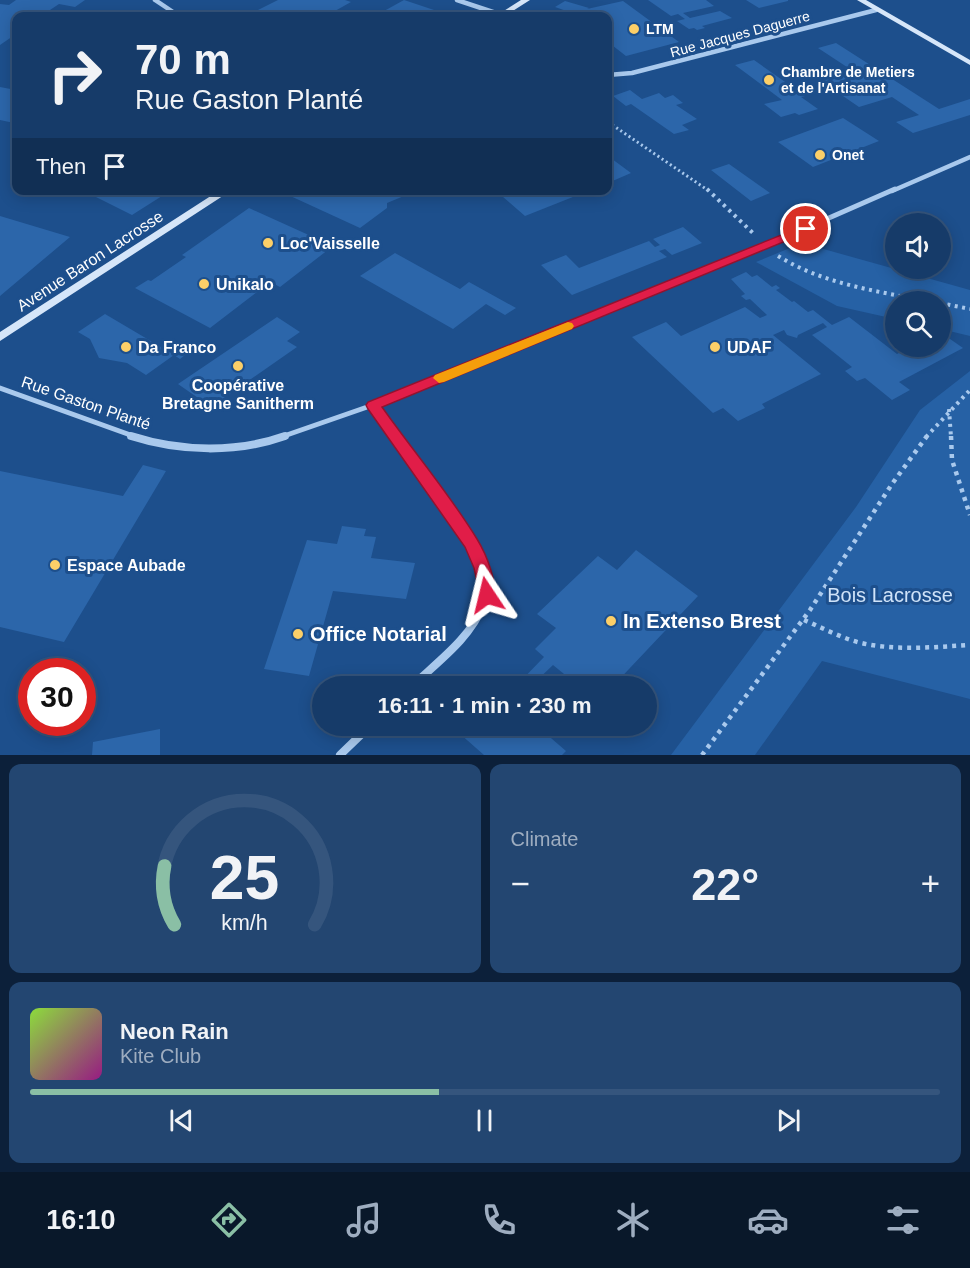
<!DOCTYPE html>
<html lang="en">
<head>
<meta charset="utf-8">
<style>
	:root { --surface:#163b69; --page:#234671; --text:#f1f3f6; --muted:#9eadc0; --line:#35557d; --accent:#8abfa5 }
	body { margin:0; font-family:Arial,sans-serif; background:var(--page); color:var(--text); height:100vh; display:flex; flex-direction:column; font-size:22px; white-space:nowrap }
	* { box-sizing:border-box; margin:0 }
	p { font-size:20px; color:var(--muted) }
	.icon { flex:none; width:33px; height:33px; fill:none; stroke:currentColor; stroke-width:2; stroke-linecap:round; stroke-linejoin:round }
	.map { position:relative; height:755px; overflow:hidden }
	.side { display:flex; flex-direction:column; gap:9px; padding:9px; background:#0c203a; flex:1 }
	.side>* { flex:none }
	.guide { position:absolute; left:12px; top:12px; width:600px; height:183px; border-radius:12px; box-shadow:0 3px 15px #0003,0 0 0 2px var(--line); background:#163b69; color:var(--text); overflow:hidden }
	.tools { position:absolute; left:885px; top:213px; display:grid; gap:12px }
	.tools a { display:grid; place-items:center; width:66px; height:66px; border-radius:50%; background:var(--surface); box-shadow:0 3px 15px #0003,0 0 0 2px var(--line); font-size:30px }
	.speed { position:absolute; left:18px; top:658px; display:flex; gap:12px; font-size:30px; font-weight:700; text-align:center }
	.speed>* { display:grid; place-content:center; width:78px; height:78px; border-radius:50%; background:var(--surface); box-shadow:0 3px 15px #0003,0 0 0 2px var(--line); line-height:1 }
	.speed .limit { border:9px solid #d22; background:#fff; color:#111 }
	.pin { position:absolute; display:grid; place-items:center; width:51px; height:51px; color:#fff; margin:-26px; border:3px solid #fff; border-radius:50%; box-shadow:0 2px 6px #0007 }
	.me { position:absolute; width:66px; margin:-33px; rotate:350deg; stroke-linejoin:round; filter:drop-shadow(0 0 4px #0008) }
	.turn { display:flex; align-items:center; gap:21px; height:126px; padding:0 24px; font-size:27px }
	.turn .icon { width:78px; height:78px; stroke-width:2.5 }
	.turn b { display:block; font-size:42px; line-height:51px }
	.then { display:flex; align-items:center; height:57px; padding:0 24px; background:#0003; gap:12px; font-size:22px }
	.big { font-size:45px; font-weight:700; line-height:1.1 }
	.side .widget { flex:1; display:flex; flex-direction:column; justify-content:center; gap:9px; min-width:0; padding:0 21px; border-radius:12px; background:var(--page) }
	.side .dial { align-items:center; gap:0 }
	.dial svg { height:156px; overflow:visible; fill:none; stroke:var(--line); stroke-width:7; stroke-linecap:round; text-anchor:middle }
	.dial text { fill:var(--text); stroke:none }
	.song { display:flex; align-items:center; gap:18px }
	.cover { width:72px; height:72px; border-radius:9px; background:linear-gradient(135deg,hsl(90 70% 55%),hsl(310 70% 35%)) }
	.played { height:6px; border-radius:3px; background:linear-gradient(90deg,var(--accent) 45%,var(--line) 45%) }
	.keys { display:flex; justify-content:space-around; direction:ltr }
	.heat { display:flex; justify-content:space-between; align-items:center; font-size:33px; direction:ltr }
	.side .tiles { flex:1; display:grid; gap:9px; grid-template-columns:1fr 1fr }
	.widget:last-child { grid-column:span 2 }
	.trip { position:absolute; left:312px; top:676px; width:345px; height:60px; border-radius:30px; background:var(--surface); box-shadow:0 3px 15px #0003,0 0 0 2px var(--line); font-weight:700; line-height:60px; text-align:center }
	.tab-bar { display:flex; height:96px; justify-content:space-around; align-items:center; background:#09182a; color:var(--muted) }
	.tab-bar .icon { width:42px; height:42px }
	.tab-bar .on { color:var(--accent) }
	.tab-bar b { font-size:27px; color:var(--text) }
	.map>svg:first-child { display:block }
	.green { fill:#2661a5 }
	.building { fill:#2c66aa }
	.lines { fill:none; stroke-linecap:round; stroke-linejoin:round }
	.path-far2 { stroke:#a9c9ed; stroke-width:3; stroke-dasharray:2 3; stroke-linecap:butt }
	.path-far1 { stroke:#a9c9ed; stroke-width:4; stroke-dasharray:3 4.5; stroke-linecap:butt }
	.path { stroke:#a9c9ed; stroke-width:4.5; stroke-dasharray:4 5; stroke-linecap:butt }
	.street-far2 { stroke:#a9c9ed; stroke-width:4.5 }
	.street-far1 { stroke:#a9c9ed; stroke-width:5 }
	.street { stroke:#a9c9ed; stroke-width:8 }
	.secondary { fill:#d6e6f9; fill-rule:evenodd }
	.route { fill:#e11d48; stroke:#92132f; stroke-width:1.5 }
	.slow { fill:#f59e0b }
	.poi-dot { fill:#fccf68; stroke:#1d4f8c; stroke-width:2 }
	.labels { text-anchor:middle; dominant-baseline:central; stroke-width:6; stroke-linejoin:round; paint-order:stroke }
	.far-poi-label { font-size:14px; font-weight:bold; fill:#fff; stroke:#1d4f8c; text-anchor:start }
	.far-street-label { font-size:14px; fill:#fff; stroke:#1d4f8c }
	.poi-label { font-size:16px; font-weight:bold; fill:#fff; stroke:#1d4f8c; text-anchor:start }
	.street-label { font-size:16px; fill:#fff; stroke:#1d4f8c }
	.near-park-label { font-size:20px; fill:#cfe3f9; stroke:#1d4f8c }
	.near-poi-label { font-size:20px; font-weight:bold; fill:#fff; stroke:#1d4f8c; text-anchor:start }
</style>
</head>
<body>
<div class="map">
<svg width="970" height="755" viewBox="0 0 970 755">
	<rect width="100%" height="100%" fill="#1d4f8c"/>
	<!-- green -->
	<path class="green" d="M802,243l168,47v46l-29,-7 -1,-27h-44l-1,17 -58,-13 -81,-44z
		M970,371v328l-148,-38 -67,94h-84l185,-248 64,-97z"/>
	<!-- building -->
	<path class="building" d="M16,0h69l-10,7 -16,-3 -18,12h-25v18l-16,11v-41l9,1z
		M278,0h67l6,2 -25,14h-80z
		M404,0l48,16h-77z
		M648,0h58l8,6 -31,7 7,5 30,-7 12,7 -30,8 3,2 -8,2 -3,-2 -5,1 -12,-8 8,-2 -7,-5 -7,2z
		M746,0h42v1l-29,7z
		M565,1l24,7 -2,1 36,-8 56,41 -53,14 -18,-14v-26h-31l1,-1 -23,-8z
		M836,43l103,66 31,-10v16l-57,18 -17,-11 23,-7 -27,-18 -33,10 -38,-26 32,-10 -35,-23z
		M754,60l51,36 -4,1 17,12 -19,6 -4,-2 -14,4 -17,-13 18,-4 -47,-35z
		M0,87l16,3v31l-2,2 -14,-3z
		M630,90l12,9 17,-6 6,5 8,-3 10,8 -7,2 21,14 -15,6 7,5 -15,4 -43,-30 -5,2 -13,-10z
		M843,118l36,23 -66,26 -35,-25z
		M608,156l23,17 -23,10z
		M729,164l41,29 -19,8 -40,-31z
		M99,190h52l11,6 -30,19 -40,-20z
		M288,190h128v1l-29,12v5l-27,20 -74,-34z
		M495,190h93v1l-63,25z
		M249,208l84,38 -53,41 -10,-5 -60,46 -75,-40 13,-8 3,1 35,-24 -4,-2z
		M0,216l70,21 -70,59z
		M683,227l19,16 -30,12 -7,-6 -6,2 8,6 -95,38 -31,-30 25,-10 13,13 70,-27 6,6 5,-2 -7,-6z
		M395,253l65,36 9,-7 47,26 -11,7 -19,-11 -33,25 -93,-53z
		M746,272l6,5 5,-2 15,12 4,-2 4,3 -4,2 16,12 2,-1 14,11 5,-2 19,15 17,-8 48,37 11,-6 -2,-2h34v-14l23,16 -64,34 11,8 -18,10 -27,-22 -8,3 -12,-10 7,-4 -40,-32 15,-8 -4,-4 -25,12 -1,3 -10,-3 -3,-5 -11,5 48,39 -59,30 3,4 -27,13 -15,-13 -10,5 -81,-76 34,-15 15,14 64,-29 15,11 7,-3 -17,-16 -4,1 -5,-4 4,-2 -14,-15z
		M105,314l66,39 11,-7 8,5 -10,8 -6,-4 -28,20 -19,-12 -28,-5 -9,-19 -12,-7z
		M277,317l23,15 -13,9 10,6 -86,60 -33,-23z
		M143,465l23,6 -102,171 -64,-15v-156l123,25z
		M342,526l24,3 -2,7 12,1 -5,21 44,5 -9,36 -73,-8 -24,85 -45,-7 43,-129 30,4z
		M636,550l62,46 -86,91h-32l-27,-22 -23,22h-15l29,-30 -9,-8 21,-21 -19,-14 61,-58 19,14z
		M451,726h86l29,25 -4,4h-78z
		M160,729v26h-68l1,-13z"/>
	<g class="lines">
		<!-- path-far2 -->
		<path class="path-far2" d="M608,122l101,69"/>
		<!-- path-far1 -->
		<path class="path-far1" d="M707,189l48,46
			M778,256c47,29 100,35 153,46
			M940,303l30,6
			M949,409l2,28
			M926,437l44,-47"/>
		<!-- path -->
		<path class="path" d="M951,436l1,24 18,55
			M804,620c19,8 37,18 57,23 36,8 73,4 109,2
			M702,755l108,-145 82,-126 35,-48"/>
		<!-- street-far2 -->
		<path class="street-far2" d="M155,0l24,16
			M457,0l45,15
			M608,75l24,-2 244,-63
			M892,191l78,-34"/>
		<!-- street-far1 -->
		<path class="street-far1" d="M0,388l136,49
			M373,405l23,32
			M281,437l92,-32 392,-159 130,-57"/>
		<!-- street -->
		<path class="street" d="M131,436c50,16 106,17 154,0
			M395,436c24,35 104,128 88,169 -12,33 -47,58 -72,82
			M340,755l30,-29"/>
		<!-- secondary -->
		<path class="secondary" d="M521,0h9l-25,16h-9z
			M857,0h9l104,60v5z
			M220,190h12l-232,151v-9z"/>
	</g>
	<!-- route -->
	<path class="route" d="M806,225l6,4 -2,2 -428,176c31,44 67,86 95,132 8,13 23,46 15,61l-5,2 -6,-2 -7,-32 -9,-21 -97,-138 -2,-4 2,-3z"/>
	<!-- slow -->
	<path class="slow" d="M568,322l4,1 2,3 -2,3 -128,53 -5,1 -6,-5 2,-3z"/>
	<!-- markers -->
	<g class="poi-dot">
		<circle cx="634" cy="29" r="6"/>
		<circle cx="769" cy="80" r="6"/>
		<circle cx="820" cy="155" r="6"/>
		<circle cx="268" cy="243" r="6"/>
		<circle cx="204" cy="284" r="6"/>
		<circle cx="126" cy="347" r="6"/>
		<circle cx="715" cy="347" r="6"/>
		<circle cx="238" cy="366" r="6"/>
		<circle cx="55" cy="565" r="6"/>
		<circle cx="611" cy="621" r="6"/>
		<circle cx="298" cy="634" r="6"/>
	</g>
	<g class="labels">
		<!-- far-poi labels -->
		<g class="far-poi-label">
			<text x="646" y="29">LTM</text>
			<text x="781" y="72">Chambre de Metiers<tspan x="781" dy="16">et de l'Artisanat</tspan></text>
			<text x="832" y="155">Onet</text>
		</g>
		<!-- far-street labels -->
		<g class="far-street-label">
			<text transform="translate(740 34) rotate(-15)">Rue Jacques Daguerre</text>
		</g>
		<!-- poi labels -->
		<g class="poi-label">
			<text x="280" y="243">Loc'Vaisselle</text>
			<text x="216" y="284">Unikalo</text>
			<text x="138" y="347">Da Franco</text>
			<text x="727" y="347">UDAF</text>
			<text x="238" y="385" text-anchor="middle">Coopérative<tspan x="238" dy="18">Bretagne Sanitherm</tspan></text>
			<text x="67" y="565">Espace Aubade</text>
		</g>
		<!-- street labels -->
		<g class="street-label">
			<text transform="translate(90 261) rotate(-33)">Avenue Baron Lacrosse</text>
			<text transform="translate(86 403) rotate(19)">Rue Gaston Planté</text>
		</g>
		<!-- near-park labels -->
		<g class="near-park-label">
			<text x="890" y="595">Bois Lacrosse</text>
		</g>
		<!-- near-poi labels -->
		<g class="near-poi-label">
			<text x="623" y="621">In Extenso Brest</text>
			<text x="310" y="634">Office Notarial</text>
		</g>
	</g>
</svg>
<div class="tools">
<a><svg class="icon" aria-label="sound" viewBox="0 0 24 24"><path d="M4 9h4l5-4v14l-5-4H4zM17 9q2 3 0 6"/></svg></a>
<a><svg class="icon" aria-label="search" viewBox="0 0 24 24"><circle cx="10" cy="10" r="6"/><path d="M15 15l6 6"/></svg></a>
</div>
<div class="speed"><div class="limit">30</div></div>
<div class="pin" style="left:806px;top:229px;background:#d93025"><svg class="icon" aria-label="arrive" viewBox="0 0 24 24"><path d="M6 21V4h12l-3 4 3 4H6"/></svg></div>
<svg class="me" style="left:487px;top:595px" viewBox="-20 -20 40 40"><path d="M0-17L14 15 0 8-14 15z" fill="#e11d48" stroke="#fff" stroke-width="4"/></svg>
<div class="trip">16:11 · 1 min · 230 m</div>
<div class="guide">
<div class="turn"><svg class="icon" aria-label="right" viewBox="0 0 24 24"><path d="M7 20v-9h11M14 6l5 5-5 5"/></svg><div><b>70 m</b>Rue Gaston Planté</div></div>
<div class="then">Then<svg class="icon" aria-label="arrive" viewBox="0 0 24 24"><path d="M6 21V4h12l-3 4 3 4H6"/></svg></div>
</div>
</div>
<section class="side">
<div class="tiles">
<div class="widget dial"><svg viewBox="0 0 100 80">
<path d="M14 69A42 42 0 1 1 86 69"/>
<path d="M14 69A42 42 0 0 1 9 39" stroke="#8abfa5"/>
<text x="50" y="56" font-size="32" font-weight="700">25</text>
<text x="50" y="72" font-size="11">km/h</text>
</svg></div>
<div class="widget"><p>Climate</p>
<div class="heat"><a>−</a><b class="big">22°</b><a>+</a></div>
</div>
<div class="widget">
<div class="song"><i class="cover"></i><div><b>Neon Rain</b><p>Kite Club</p></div></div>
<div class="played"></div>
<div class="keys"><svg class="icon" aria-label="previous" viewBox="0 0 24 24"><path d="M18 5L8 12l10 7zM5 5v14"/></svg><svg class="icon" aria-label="pause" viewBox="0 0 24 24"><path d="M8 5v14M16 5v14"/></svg><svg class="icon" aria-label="next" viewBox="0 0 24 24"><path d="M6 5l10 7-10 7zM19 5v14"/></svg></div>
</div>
</div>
</section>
<nav class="tab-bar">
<b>16:10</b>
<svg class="icon on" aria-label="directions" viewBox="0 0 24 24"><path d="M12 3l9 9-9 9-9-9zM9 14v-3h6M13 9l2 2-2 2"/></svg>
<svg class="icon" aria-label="music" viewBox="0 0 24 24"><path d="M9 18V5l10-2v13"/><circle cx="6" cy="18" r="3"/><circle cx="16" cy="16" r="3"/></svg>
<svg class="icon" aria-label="phone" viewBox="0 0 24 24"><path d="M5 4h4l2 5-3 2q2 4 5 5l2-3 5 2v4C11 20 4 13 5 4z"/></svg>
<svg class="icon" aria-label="climate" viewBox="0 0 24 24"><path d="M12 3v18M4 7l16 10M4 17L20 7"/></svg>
<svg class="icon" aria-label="car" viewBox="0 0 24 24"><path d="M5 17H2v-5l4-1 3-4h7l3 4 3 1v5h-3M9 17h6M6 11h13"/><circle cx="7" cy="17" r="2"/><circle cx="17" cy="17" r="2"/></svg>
<svg class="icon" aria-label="filters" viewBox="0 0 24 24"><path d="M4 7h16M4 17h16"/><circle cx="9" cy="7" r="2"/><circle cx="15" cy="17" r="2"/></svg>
</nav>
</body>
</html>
